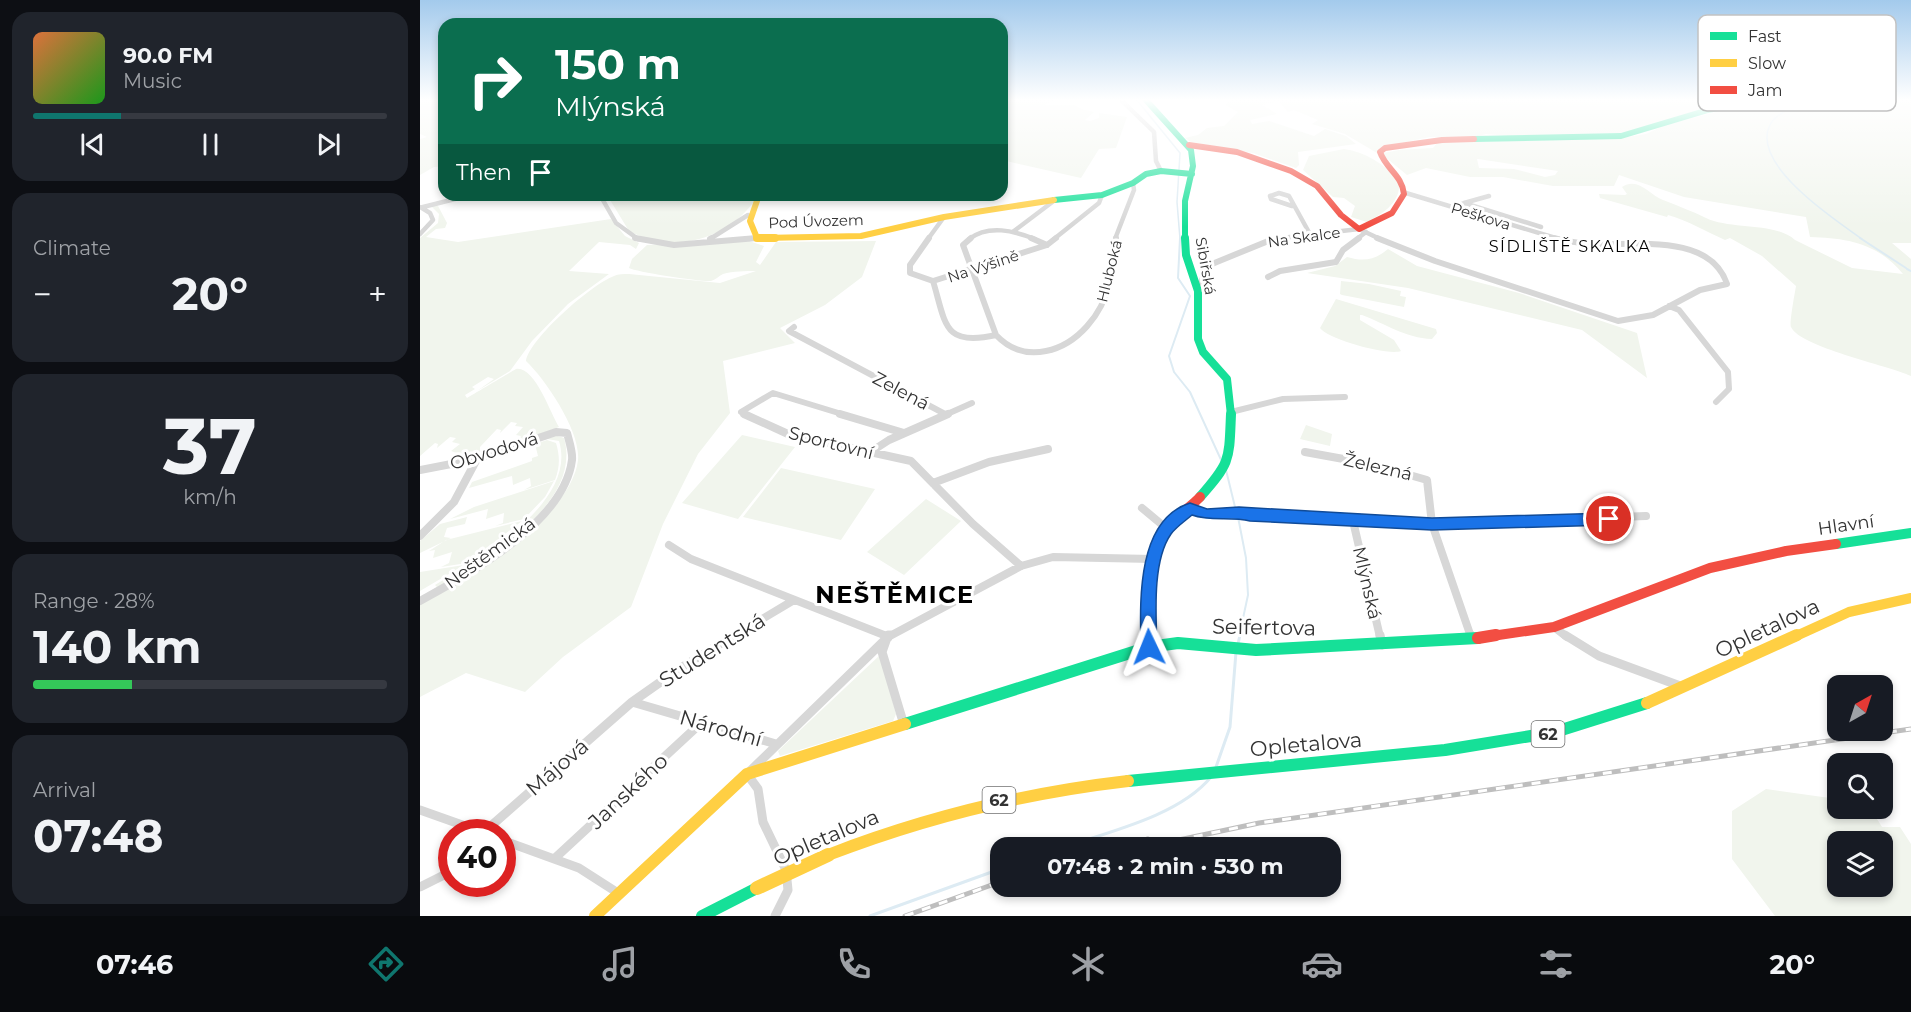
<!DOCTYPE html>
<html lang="en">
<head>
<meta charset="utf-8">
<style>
	:root { --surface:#171b24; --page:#20242c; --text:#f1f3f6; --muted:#9ea1a6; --line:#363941; --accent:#0f766e }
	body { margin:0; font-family:Montserrat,sans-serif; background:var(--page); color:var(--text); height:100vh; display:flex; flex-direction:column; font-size:22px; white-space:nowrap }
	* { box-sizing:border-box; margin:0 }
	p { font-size:20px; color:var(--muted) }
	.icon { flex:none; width:33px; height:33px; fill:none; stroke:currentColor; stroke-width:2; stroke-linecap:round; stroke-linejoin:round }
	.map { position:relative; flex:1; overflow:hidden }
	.panel { display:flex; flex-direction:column; gap:12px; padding:12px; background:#0d0f14; width:420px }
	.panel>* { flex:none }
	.hud { position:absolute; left:18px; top:18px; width:570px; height:183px; border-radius:18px; box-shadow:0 3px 9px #0003; background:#0b6e4f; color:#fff; overflow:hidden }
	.needle { width:39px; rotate:39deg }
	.buttons { position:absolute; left:1407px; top:675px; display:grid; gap:12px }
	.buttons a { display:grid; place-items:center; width:66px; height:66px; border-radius:12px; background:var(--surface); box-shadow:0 3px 9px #0003; font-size:30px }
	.speed { position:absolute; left:18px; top:819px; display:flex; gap:12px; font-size:30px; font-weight:700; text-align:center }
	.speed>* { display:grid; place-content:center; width:78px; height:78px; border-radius:50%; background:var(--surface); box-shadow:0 3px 9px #0003; line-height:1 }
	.speed .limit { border:9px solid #d22; background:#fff; color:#111 }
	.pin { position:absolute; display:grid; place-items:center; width:51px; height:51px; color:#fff; margin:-26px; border:3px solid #fff; border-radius:50%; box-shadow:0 2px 6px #0007 }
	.me { position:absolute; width:66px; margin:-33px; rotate:358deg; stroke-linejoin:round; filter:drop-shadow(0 0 4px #0008) }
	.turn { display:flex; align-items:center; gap:21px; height:126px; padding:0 18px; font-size:27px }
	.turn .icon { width:78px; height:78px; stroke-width:2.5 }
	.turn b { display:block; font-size:42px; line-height:51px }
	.then { display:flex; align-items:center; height:57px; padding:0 18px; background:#0003; gap:12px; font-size:22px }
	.big { font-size:45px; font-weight:700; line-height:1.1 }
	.panel .tile { flex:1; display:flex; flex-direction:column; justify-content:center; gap:9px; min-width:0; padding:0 21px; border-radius:18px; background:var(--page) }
	.panel .dial { align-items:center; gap:0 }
	.dial b { font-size:78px; line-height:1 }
	.song { display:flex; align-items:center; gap:18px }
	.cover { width:72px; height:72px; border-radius:9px; background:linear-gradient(135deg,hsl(20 70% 55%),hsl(120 70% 35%)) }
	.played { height:6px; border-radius:3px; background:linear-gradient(90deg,var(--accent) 25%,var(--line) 25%) }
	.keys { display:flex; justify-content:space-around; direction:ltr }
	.heat { display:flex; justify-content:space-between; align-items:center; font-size:33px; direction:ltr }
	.charge { height:9px; border-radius:4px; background:linear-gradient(90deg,#34c759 28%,var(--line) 0) }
	.trip { position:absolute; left:570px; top:837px; width:351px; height:60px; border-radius:18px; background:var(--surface); box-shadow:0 3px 9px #0003; font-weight:700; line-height:60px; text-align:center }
	.dock { display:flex; height:96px; justify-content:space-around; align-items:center; background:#090b0e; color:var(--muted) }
	.dock .icon { width:42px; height:42px }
	.dock .current { color:var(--accent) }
	.dock b { font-size:27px; color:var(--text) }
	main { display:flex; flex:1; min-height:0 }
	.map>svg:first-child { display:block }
	.green { fill:#f1f5ed; fill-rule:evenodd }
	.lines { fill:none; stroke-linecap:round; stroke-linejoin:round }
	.stream-far2 { stroke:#ddebf3; stroke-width:1.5 }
	.stream-far1 { stroke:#ddebf3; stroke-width:2 }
	.stream { stroke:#ddebf3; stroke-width:3 }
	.street-far3 { stroke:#d7d7d7; stroke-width:4.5 }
	.street-far2 { stroke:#d7d7d7; stroke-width:6 }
	.street-far1 { stroke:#d7d7d7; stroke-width:8 }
	.street { stroke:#d7d7d7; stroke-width:9 }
	.fast-far3 { stroke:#16e098; stroke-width:6 }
	.fast-far2 { stroke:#16e098; stroke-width:8 }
	.fast-far1 { stroke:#16e098; stroke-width:10 }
	.fast { stroke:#16e098; stroke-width:12 }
	.slow-far3 { stroke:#ffcf43; stroke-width:6 }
	.slow-far2 { stroke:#ffcf43; stroke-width:8 }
	.slow-far1 { stroke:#ffcf43; stroke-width:10 }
	.slow { stroke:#ffcf43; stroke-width:12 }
	.jam-far2 { stroke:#f24e42; stroke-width:6 }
	.jam-far1 { stroke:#f24e42; stroke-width:10 }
	.jam { stroke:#f24e42; stroke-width:12 }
	.rail-casing { stroke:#bebebe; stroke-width:5 }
	.rail { stroke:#fff; stroke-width:3; stroke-dasharray:9; stroke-linecap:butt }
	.slow-bridge { stroke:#ffcf43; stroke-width:14 }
	.route { fill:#1a73e8; stroke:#114b97; stroke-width:1.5 }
	.labels { text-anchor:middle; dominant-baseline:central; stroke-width:6; stroke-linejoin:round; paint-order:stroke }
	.far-street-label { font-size:15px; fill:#333; stroke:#fff }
	.far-neighbourhood-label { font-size:16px; letter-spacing:1.5px; fill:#000; stroke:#fff }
	.shield { fill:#fff; stroke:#707070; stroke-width:1.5 }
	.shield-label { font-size:16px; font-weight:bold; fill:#333 }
	.street-label { font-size:18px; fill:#333; stroke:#fff }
	.near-street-label { font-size:21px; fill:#333; stroke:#fff }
	.district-label { font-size:24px; font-weight:bold; letter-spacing:1.5px; fill:#000; stroke:#fff }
	.key { fill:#fff; stroke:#c2c2c2; stroke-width:1.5 }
	.key-label { font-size:16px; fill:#333 }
</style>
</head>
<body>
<main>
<section class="panel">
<div class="tile">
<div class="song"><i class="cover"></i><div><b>90.0 FM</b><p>Music</p></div></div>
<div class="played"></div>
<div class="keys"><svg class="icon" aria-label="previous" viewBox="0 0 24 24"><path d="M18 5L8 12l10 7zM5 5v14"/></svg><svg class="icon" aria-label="pause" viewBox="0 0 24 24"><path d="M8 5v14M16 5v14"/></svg><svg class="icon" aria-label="next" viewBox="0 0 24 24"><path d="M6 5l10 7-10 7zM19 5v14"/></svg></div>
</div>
<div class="tile"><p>Climate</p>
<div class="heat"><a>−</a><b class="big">20°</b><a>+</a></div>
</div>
<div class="tile dial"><b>37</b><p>km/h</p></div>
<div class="tile"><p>Range · 28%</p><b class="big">140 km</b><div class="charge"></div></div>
<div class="tile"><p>Arrival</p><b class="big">07:48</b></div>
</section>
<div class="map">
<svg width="1491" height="916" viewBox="0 0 1491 916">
	<rect width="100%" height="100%" fill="#fff"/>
	<!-- green -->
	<path class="green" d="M0,99h24v67l-10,1 -14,8v-36l7,-2 -7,-3z
		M582,99h53l-10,6h30l6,4 13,3 -9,8 5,1 9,-3v-5l28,4 -11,31 -17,1 -18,29 -79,-18z
		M812,99h526l-87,20 -29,13 -122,5 -34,-3 -15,4 -41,-1 -39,8 -14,8 -32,-19 -33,-10 6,-4 -24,-10 -6,2 -10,-11 -16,4 15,9 -27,6 2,4 17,-3 45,15 11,-7 21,7 10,8 -58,8 1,13 -3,3 -43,-15 -62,-11 -6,-4 13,-3 9,-7 17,-2 14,-14 -13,-7z
		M1349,99h142v144h-19l19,16v117c-24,-11 -111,-29 -120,-49 -2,-3 4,-35 5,-41l-34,-30 -32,-18 -5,2c-18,-8 -38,-20 -57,-25l-1,2 -67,-19 -1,-4 26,1 2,-1 -5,-7c16,-11 28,8 41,13 15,6 29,11 43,18 25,12 70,4 89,22l57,28 51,6c-25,-31 -57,-36 -93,-37l-4,-20 -122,-20 -65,-22 -5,11h-61l-50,-9h-33l-44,-9 -19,7 -23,-19v-3l15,-3 34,-2 4,-5 185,-5 24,-4 19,-9zM1057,159h1l80,12 -3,4 -10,2 -31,-8 -35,-1z
		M924,149c21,3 40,15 54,30 6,21 -15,35 -31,43l-16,-5 4,-11 -11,-8 -11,-1 -30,-27 6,-14z
		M187,195h149l1,2c-27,42 -82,58 -128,34z
		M17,204l10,19 -2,5 -9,1 -10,8 32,5 153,-23 14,17 14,7 -3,6 -6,-4 -31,-3 -30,29 40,3 -41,30 -36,37 -22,30 -33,20 17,-12 -6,-2 -16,10 3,2 -10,6 2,3c7,-4 47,-28 49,-29 19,-3 34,44 43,58l-43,16 5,-7 -5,-1 7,-8 -8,-1 2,-3 -6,-1 -11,11 1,-3 -4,-1 -17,18v4h3l-2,3 -13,3 -17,-6 9,-7 -8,-2 4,-4 -6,-1 -13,11 1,-4 -3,-1 -15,13v-218l18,-15 1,-9 -8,-8z
		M329,241l15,5 -8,16 4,3 16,-23 100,-1 -14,36 -37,28 -45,23 15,15 -72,18 7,52 -32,41 -35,70 -32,83 -68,50 -38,35 -59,-19 -46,24v-93c46,-23 152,-88 158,-144 3,-28 -32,-80 -52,-99 4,-23 66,-77 88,-85 4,-2 10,-2 15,-2l91,9 36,-12c-10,0 -23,0 -33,3 -4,2 -8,6 -12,7 -9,1 -75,-9 -82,-13l3,-9 15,-14z
		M968,249l29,17 102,27 118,40 10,45 -65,-48 -174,-42 -101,-15 28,-7 12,-9c17,5 28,3 41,-8z
		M921,281l28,3 32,7 -1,5 6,1 -2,10 -62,-12 -2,-1z
		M916,299l100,30 1,4 -5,6c-27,-1 -46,-15 -70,-24h-2v5l34,20 7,11c-13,5 -74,-12 -81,-23z
		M886,425l26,9 -2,12 -30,-7z
		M135,435l9,3c19,67 -79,120 -126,150l-3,-3c44,-27 143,-82 124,-144l-12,-2 -28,8z
		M322,435l53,12 -57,72 -56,-16z
		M127,440l9,3c4,13 4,24 -1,37l-31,10 7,-4 -1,-8 -17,7 -1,-9 -43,12 3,-6 60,-21v-3l6,-2 -3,-12z
		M361,468l94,21 -34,51 -98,-23z
		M134,481l-9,16 -21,22 -29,7 8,-3 1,-10 -18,6 2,-10 -38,10 24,-12z
		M506,499l35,22 -57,54 -37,-23z
		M47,517l-2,7 -18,4 -3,9 7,1 -31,15v-12l20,-17z
		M102,521l-55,42 -26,4 8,-4 3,-11 -19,6 2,-8 -6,1 17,-11z
		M44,565l-44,26v-19z
		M460,655l16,59 -3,7 -113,35 -2,-5z
		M1346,789l71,10 1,9c24,0 31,-4 44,19h18l11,17v72h-136l-43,-57v-48zM1418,842h44v44h-44z"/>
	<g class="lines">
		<!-- stream-far2 -->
		<path class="stream-far2" d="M716,99l44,54 -3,49 3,37
			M1396,99c-14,6 -41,12 -47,28 -16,39 66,93 93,112"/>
		<!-- stream-far1 -->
		<path class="stream-far1" d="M760,238l-2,40 12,18 -21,60 5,16 16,20 32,70
			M1440,238l46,30
			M1487,269l4,2
			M806,470l10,41
			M818,517l8,41 2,37 -9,42"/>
		<!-- stream -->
		<path class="stream" d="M818,644l2,-9
			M796,767l14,-40 6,-75
			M641,848c47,-16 118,-32 150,-71
			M450,916l130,-47"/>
		<!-- street-far3 -->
		<path class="street-far3" d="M700,99l34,33 2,29 5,10
			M986,193l153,46
			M180,195l16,28 22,16
			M1044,203l25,-7
			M872,206l-21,-7 -1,-3 9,-3 10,3 22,40
			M0,207l10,6 3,7 -13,14
			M3,207l36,-9 53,-3
			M1033,207l11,-4 77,24
			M594,231l41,-31
			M290,239l38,-24
			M324,239l13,-1
			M508,239l16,-22
			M549,239c20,-15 45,-8 66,0
			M634,239l45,-36 3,-8
			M695,239l19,-49 -1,-7
			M853,239l86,-10 21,10
			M937,239l9,-7"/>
		<!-- street-far2 -->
		<path class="street-far2" d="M215,238l39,7 83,-7
			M509,238l-19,27v8l23,8 114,-36 9,-7
			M551,238l-8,7 33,90
			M611,238l16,7
			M957,238l58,23 183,60 35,-6 47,-25 27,-6c-17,-52 -95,-38 -138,-40 -13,-1 -25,-4 -37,-6
			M290,239l2,-1
			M848,277l12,-6 56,-9 7,-12 16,-12
			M513,281c13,43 10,66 63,54 14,15 30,20 50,16 31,-6 57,-37 63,-68 2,-15 2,-30 7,-45
			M778,291l8,-22 6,-5 61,-25 12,-1
			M1249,306l10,4 49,62 1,17 -13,13
			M374,327l-5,4 156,83
			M811,412l52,-13 62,-2
			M328,415l-7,-3 32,-19 72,22
			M525,415l27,-12"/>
		<!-- street-far1 -->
		<path class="street-far1" d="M324,414l44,20 123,27 62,63 48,42
			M420,414l64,19
			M885,452l66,12 56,16 5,44 39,113
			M449,453l20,-13 59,-26
			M0,470l57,-11 79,-27 11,1c2,8 6,19 5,27 -8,63 -102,113 -152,141
			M513,483l56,-21 59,-13
			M722,508l24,20
			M770,509l16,5 33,-1 193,11 214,-8
			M933,521l27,116
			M0,536l34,-34 23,-43
			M249,545l22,14 198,78
			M1134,627l13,10
			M312,637l62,-37
			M468,637l133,-71 32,-9 100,2"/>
		<!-- street -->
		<path class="street" d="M468,635l-6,17 22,73
			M960,635l2,10
			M1051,635l1,4
			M1145,635l34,21 84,31
			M212,702l144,42
			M0,810l62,22
			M64,832l148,-130 47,-33 56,-34
			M82,840l77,28 39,25
			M134,859l147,-136
			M0,887l32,-16
			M355,916l13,-26 -2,-20 -23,-48 -5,-33 -11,-15 143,-139"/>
		<!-- fast-far3 -->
		<path class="fast-far3" d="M725,99l46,51 2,16 -8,35v38
			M1054,139l147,-3 87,-26 55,-11
			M634,200l48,-5 31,-12 13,-9 15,-3 31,3"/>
		<!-- fast-far2 -->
		<path class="fast-far2" d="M765,238l1,17 12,36v48l5,13 24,27 4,36"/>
		<!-- fast-far1 -->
		<path class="fast-far1" d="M780,497c31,-35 29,-37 31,-83
			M1416,544l75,-11"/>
		<!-- fast -->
		<path class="fast" d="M485,724l244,-77 29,-4 78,7 222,-12
			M708,781l317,-31 110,-18 92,-29
			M282,916l55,-28"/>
		<!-- slow-far3 -->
		<path class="slow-far3" d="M339,195l-9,26 7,17 104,-2 83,-19 110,-17"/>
		<!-- slow-far2 -->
		<path class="slow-far2" d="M337,238h18"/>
		<!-- slow-far1 -->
		<path class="slow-far1" d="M1374,637l55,-25 62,-14"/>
		<!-- slow -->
		<path class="slow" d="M1227,703l150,-68
			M408,855c98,-38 196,-62 300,-74
			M175,916l152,-142 158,-50"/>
		<!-- jam-far2 -->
		<path class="jam-far2" d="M769,145l48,7 54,19 26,15 24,29 18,14 33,-16 12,-19c-2,-19 -18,-25 -24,-42l5,-4 57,-8 32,-1"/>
		<!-- jam-far1 -->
		<path class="jam-far1" d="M729,637c-1,-34 -6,-80 17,-109 9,-12 24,-20 34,-31
			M1065,637l69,-10 156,-59 76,-17 50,-7"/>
		<!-- jam -->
		<path class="jam" d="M729,635v12
			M1058,638l18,-3"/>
		<defs>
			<path id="rail" d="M697,848l31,-9
				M721,848l118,-25 652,-94
				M485,916l95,-34"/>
		</defs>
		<!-- rail casing -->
		<use href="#rail" class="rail-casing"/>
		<!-- rail -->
		<use href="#rail" class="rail"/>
		<!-- slow-bridge -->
		<path class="slow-bridge" d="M337,888l71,-33"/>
	</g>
	<!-- sky -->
	<linearGradient id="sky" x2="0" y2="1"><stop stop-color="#a3caec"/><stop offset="0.44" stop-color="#fff"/><stop offset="1" stop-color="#fff" stop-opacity="0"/></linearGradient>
	<rect width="1491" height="227" fill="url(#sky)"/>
	<!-- route -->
	<path class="route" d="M770,503l17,6 32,-2 193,11 177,-5 7,6 -7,6 -177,5 -182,-9c-20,-5 -39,1 -58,-6 -7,6 -16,12 -21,19 -19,27 -15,81 -14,113l-2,6 -6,2 -6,-2 -2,-6c-1,-44 -5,-127 49,-144z"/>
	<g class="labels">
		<!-- far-street labels -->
		<g class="far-street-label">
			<text transform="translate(1061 216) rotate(17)">Peškova</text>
			<text transform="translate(396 221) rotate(-2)">Pod Úvozem</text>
			<text transform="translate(884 237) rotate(-8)">Na Skalce</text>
			<text transform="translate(563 266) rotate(-18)">Na Výšině</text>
			<text transform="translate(786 266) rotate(80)">Sibiřská</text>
			<text transform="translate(689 271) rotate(-76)">Hluboká</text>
		</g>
		<!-- far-neighbourhood labels -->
		<g class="far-neighbourhood-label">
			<text x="1150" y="246">SÍDLIŠTĚ SKALKA</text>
		</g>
		<!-- shield labels -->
		<g class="shield">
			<rect x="1111.5" y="721" width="33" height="26" rx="4.5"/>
			<rect x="562.5" y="787" width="33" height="26" rx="4.5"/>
		</g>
		<g class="shield-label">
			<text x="1128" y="734">62</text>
			<text x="579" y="800">62</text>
		</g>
		<!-- street labels -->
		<g class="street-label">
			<text transform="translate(481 391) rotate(28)">Zelená</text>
			<text transform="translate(411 443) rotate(14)">Sportovní</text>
			<text transform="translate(74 451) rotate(-17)">Obvodová</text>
			<text transform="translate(958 467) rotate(13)">Železná</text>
			<text transform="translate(1426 525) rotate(-8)">Hlavní</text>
			<text transform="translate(70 553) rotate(-36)">Neštěmická</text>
			<text transform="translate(947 583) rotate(77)">Mlýnská</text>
		</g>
		<!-- near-street labels -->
		<g class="near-street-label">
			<text transform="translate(844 627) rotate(1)">Seifertova</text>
			<text transform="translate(1347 628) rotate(-25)">Opletalova</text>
			<text transform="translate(292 650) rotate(-32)">Studentská</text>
			<text transform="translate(301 728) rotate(16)">Národní</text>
			<text transform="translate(886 744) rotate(-5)">Opletalova</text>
			<text transform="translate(137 767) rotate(-41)">Májová</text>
			<text transform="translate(208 791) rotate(-43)">Janského</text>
			<text transform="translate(406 837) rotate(-23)">Opletalova</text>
		</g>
		<!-- district labels -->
		<g class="district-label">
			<text x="475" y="594">NEŠTĚMICE</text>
		</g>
	</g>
	<!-- legend -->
	<rect x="1278" y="15" width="198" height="96" rx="9" class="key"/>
	<rect x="1290" y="32" width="27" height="8" fill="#16e098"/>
	<rect x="1290" y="59" width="27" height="8" fill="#ffcf43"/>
	<rect x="1290" y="86" width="27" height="8" fill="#f24e42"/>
	<g class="key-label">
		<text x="1328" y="42">Fast</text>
		<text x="1328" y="69">Slow</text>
		<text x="1328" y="96">Jam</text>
	</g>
</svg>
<div class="buttons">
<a><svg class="needle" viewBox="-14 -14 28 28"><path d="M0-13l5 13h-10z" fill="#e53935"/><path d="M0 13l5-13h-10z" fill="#9ea1a6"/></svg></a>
<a><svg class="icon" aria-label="search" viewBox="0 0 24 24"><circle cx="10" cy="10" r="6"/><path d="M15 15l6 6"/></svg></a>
<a><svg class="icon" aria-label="layers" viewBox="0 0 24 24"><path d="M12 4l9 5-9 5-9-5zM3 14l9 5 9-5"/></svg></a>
</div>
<div class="speed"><div class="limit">40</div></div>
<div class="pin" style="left:1189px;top:519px;background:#d93025"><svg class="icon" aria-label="arrive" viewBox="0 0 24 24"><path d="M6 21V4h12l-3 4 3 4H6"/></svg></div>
<svg class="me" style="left:729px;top:647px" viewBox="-20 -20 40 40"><path d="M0-17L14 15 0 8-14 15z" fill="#1a73e8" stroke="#fff" stroke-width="4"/></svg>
<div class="trip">07:48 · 2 min · 530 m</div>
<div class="hud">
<div class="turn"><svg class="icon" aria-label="right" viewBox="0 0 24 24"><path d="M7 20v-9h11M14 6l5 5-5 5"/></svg><div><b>150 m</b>Mlýnská</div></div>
<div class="then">Then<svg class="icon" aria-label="arrive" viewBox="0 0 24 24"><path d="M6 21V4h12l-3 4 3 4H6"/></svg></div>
</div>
</div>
</main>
<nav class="dock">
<b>07:46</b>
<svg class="icon current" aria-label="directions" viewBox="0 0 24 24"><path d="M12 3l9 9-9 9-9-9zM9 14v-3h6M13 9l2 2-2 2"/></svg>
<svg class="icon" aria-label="music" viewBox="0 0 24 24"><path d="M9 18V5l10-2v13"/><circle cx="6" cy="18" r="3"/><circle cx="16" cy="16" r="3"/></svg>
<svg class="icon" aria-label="phone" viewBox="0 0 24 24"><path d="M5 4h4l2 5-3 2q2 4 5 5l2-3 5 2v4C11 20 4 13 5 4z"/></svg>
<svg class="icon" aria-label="climate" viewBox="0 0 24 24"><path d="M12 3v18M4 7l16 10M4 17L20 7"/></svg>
<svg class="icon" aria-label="car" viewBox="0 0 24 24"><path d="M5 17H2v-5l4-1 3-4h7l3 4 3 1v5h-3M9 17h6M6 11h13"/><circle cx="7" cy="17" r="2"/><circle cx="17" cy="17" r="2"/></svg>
<svg class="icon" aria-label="filters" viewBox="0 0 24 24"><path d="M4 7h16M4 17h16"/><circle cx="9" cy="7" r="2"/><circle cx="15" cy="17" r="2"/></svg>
<b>20°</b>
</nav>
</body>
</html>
